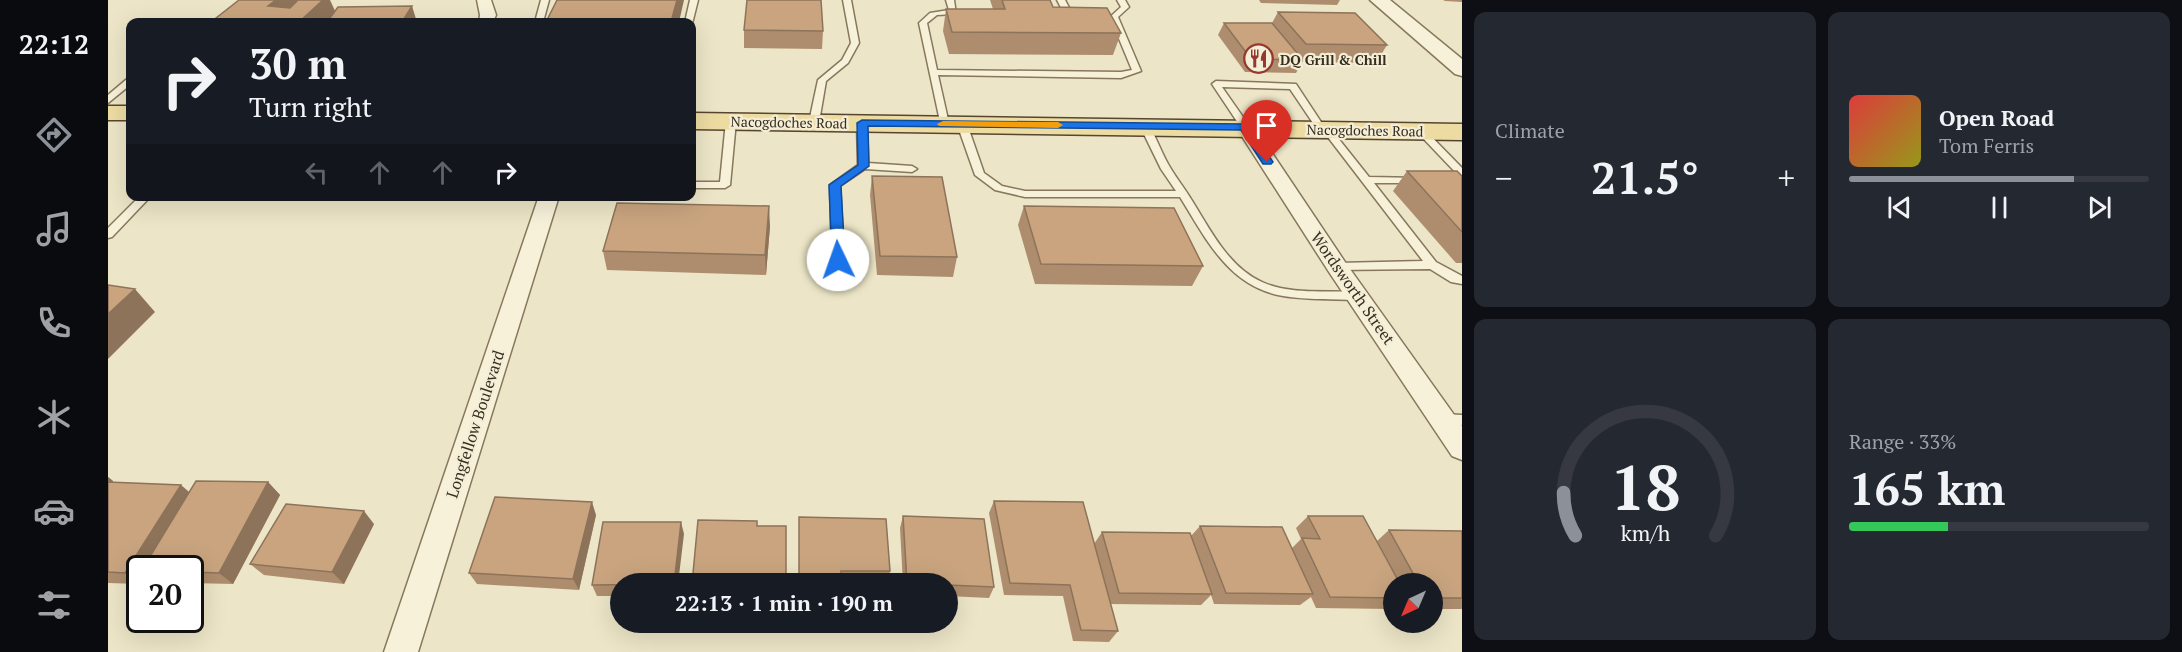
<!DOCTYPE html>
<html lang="en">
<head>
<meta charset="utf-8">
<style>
	:root { --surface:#171b24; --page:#242831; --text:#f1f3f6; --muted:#9ea1a6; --line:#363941; --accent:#8c9099 }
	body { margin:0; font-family:"PT Serif",serif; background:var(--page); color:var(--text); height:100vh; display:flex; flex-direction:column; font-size:22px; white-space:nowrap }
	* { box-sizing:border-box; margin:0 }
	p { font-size:20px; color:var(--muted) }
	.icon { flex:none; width:33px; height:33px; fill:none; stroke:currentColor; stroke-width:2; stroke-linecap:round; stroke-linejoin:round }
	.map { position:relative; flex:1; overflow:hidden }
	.details { display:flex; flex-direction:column; gap:12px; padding:12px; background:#0d0f14; width:720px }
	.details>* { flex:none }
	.top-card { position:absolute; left:18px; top:18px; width:570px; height:183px; border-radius:12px; box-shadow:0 6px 24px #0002; background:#171b24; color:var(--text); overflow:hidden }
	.needle { width:39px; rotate:224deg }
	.fabs { position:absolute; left:1275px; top:573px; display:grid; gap:12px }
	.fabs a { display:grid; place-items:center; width:60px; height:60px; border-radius:50%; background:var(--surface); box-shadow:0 6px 24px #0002; font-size:30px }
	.speed { position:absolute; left:18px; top:555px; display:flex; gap:12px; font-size:30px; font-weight:700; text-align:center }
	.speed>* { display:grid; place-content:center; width:78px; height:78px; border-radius:50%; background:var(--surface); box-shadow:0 6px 24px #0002; line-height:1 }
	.speed .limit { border:3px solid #111; border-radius:9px; background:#fff; color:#111 }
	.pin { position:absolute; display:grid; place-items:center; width:51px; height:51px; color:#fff; margin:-62px -26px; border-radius:50% 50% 50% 0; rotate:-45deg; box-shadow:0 0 6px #0007 }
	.pin .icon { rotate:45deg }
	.me { position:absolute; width:66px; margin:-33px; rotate:357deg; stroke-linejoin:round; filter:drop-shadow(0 0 4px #0008) }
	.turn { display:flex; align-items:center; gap:21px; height:126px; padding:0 24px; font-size:27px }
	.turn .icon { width:78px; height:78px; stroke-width:2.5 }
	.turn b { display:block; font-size:42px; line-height:51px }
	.lanes { display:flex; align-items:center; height:57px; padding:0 24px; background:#0003; justify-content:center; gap:30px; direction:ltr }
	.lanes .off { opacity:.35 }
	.big { font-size:45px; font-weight:700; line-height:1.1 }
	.details .card { flex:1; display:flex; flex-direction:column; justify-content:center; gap:9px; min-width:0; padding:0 21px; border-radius:12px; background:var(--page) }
	.details .dial { align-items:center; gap:0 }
	.dial svg { height:156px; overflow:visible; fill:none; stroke:var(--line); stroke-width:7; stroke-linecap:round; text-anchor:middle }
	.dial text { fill:var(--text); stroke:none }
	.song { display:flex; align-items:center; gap:18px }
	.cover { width:72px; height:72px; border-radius:9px; background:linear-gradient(135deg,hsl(0 70% 55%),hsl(60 70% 35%)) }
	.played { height:6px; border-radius:3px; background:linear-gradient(90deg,var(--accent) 75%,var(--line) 75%) }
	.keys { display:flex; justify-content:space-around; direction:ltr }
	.heat { display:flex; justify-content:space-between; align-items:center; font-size:33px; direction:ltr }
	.charge { height:9px; border-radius:4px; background:linear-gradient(90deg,#34c759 33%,var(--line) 0) }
	.details .tiles { flex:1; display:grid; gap:12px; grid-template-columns:repeat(2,1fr) }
	.trip { position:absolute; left:502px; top:573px; width:348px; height:60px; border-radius:30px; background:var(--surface); box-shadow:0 6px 24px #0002; font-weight:700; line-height:60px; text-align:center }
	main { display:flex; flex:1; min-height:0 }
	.tabs { display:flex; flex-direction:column; width:108px; justify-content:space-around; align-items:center; background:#090b0e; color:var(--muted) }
	.tabs .icon { width:42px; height:42px }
	.tabs .on { color:var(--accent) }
	.tabs b { font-size:27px; color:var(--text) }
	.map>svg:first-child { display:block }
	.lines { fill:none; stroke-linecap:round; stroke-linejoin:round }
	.service-casing { stroke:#87775d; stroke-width:3 }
	.minor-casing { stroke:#87775d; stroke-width:3 }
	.tertiary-casing { stroke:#87775d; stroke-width:3 }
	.primary-casing { stroke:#564531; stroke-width:3 }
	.service { fill:#f7f1da; fill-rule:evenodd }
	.minor { fill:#f7f1da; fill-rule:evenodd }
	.tertiary { fill:#f7f1da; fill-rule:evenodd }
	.primary { fill:#eddca2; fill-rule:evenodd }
	.wall { fill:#ad8d6d }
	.shaded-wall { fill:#8d7359 }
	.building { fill:#c9a47f; stroke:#8d7359; stroke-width:1.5 }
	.route { fill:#1a73e8; stroke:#114b97; stroke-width:1.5 }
	.slow { fill:#f59e0b }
	.labels { text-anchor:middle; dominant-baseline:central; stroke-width:4.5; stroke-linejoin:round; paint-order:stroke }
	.far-poi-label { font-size:14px; font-weight:bold; fill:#382e20; stroke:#f4eed7; text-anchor:start }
	.far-street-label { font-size:14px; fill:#382e20; stroke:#f4eed7 }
	.street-label { font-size:16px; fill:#382e20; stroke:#f4eed7 }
</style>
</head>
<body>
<main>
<nav class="tabs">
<b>22:12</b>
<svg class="icon on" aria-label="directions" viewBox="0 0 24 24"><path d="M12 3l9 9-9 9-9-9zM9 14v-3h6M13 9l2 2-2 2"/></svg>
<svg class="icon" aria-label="music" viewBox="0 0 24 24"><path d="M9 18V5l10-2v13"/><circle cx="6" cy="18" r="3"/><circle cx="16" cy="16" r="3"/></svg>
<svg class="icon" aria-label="phone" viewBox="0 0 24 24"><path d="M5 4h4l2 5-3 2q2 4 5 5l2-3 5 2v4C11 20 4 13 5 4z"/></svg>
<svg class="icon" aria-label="climate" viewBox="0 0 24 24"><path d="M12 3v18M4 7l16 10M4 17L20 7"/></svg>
<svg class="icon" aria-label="car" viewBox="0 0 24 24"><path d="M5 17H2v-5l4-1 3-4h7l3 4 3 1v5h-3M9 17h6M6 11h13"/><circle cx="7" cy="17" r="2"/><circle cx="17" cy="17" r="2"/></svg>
<svg class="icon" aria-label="filters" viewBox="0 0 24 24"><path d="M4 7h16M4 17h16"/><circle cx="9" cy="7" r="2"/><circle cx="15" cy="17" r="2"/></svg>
</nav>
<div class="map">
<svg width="1354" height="652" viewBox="0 0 1354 652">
	<rect width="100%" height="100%" fill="#ece5c7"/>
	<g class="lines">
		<defs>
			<path id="service" d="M433,0h8l-6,22h-8z
				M582,0h8l-6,24 -7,-2z
				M735,0h8l8,43 -11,20 -22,18 -7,41 -5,3 -5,-3 9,-42 24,-20 9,-17z
				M838,0h8l2,14 -19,1 -10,8 10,47 184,2 11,-2 -22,-53 11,-10 -4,-7h8l4,7 -11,10 23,54 -20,7 -183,-3 11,49 -5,3 -3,-1 -22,-103 11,-10 19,-3z
				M949,0h8l8,15 5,2 -1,2h-10z
				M19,79h3v6l-22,18v-8z
				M1108,81l80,3 29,44h5l39,49 51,1v4l-4,1h-42l62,79 26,14v8l-11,-2 -21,-13 -97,1 -2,-3 6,-4 86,-2 -99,-129h-5l-29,-43 -68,-2 28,40 -5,3 -3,-1 -30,-45z
				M623,118l5,3 -6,64 -5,3h-33v-6h28l6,-61z
				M754,120l5,3 1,40 44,3 5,3 -5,3 -47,-3 -25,17 4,74 -6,4 -6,-4 -2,-75 28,-20 -1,-42z
				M854,121l5,3 17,49 18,13 23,5h151l-15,-22 -21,-43 5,-3 3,1c9,14 14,31 23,45 6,10 14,20 20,30 19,30 37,68 71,83 28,13 65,8 95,10l6,4 -6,4c-25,-1 -50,0 -74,-4 -54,-9 -77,-57 -103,-99h-155l-30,-7 -20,-15 -18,-51z
				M1313,128l3,1 38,39v9l-3,-1 -41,-43 -2,-2z
				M32,196h11l-39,41 -4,1v-10z
				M1335,414l19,1v10l-24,-2 -2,-4 2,-4z"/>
			<path id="minor" d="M369,0h14l5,15 -3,7h-14l1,-7z
				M1137,121l7,2 93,139 117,164v34l-10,-4 -123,-184 -93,-145 2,-4z
				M431,196h20l-141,456h-34z"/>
			<path id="tertiary" d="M1262,0h20l72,59v17l-7,-2z"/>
			<path id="primary" d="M0,106h22v14h-22z
				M584,113l770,11v16l-770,-11z"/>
		</defs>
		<!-- service casing -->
		<use href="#service" class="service-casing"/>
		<!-- minor casing -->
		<use href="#minor" class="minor-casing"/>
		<!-- tertiary casing -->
		<use href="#tertiary" class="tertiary-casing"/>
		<!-- primary casing -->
		<use href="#primary" class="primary-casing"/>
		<!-- service -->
		<use href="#service" class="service"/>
		<!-- minor -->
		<use href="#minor" class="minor"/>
		<!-- tertiary -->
		<use href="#tertiary" class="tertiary"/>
		<!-- primary -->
		<use href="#primary" class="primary"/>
	</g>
	<!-- wall -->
	<path class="wall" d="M882,0h60l3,7 68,26 -8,22 -164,-1 -6,-23 3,-22h47z
		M1151,0h81l-3,5 -76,-2z
		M1335,0h19v2l-17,-1z
		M1170,12l109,33 -11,18 -74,-1 -6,11 -51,-1 -27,-37 6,-12h48z
		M636,30l79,1 -1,18 -78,-1z
		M1299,171l55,5v87h-6l-63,-72z
		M764,176l85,81 -4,20 -76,-2 -7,-80z
		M916,206l179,60 -11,20 -157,-2 -17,-59z
		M662,226l-4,49 -159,-5 -4,-19z
		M0,477l5,4 -1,2 77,9 79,-10 12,13 -47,89 -43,-1v-15h-50v16l-32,-1z
		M886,501l124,130 -9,11 -36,-1 -10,-45 -59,-1 -15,-82z
		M488,515l-17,75 -102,-6 -8,-11z
		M795,516l91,71 -5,11 -41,-2v-12h-45l-3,-56z
		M1200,516l69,25 12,-11 73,1v78h-30v-25h-38v24l-2,1 -76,-1 -5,-11 -11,8 -86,-1 -3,-9 -10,10 -91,-1 -16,-60 8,-12 89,4 9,-10 92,22 9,-9 -5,-11z
		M778,519l4,52 -2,11h-47l-42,2z
		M266,524l-30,60 -80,-9 -14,-11z
		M576,534l-63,50v12h-24l-5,-11z"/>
	<!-- shaded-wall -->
	<path class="shaded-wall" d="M168,0h28l-25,22 -11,-16z
		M215,0h7l6,13 -10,9h-27z
		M569,0h7l-5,22h-8z
		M304,6l4,13 -2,3h-12z
		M661,206l1,20 -4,49 -1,-20z
		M27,289l20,23 -47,47v-45z
		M0,477l5,4 -5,7z
		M160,482l12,13 -47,89 -14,-11z
		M73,485l14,12 -44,71h-11v15l-15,-10z
		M484,502l4,13 -17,75 -6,-11z
		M256,511l10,13 -30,60 -12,-12z
		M573,522l3,12 -6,50h-4z"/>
	<!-- building -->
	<path class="building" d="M131,0h37l-8,6 22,2 8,-8h25l-24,22h-88z
		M449,0h120l-6,22h-125z
		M639,0h74l2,31 -79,-1z
		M894,0h48l3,7 54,1 14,25 -169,-1 -6,-23h59z
		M304,6l-10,16h-75l11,-15z
		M1170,12l77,1 32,32 -81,-1z
		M1116,23h48l31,37 -52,-1z
		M1299,171h50l5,5v56z
		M764,176l70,1 15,80 -77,-1z
		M509,203l152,3 -4,49 -162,-4z
		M916,206l150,2 29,58 -162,-2z
		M0,285l27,4 -27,25z
		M88,481l72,1 -49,91 -29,-1v-4h-47z
		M0,482l73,3 -56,88 -17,-1z
		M387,497l97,5 -19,77 -104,-6z
		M886,501l89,1 35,129 -37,-1 -11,-45 -60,-2z
		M178,504l78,7 -32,61 -82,-8z
		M795,516l81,3 10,68 -46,-2v-1l-41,-1z
		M1200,516h55l37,68h-6v14l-64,-1 -28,-59 18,1z
		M691,517l87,2 4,52h-49v13h-42z
		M590,520l59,1v5h29v58h-94z
		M495,522h78l-7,62 -82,1z
		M1092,526l82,1 31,67 -87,-1z
		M1281,530l73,1v67h-30v-14h-13z
		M994,532l88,1 22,61 -93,-1z"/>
	<!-- route -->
	<path class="route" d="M754,120l383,4 3,1 25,37 -2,2h-8l-22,-34 -373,-4 1,40 -28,20 4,74 -7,5 -6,-5 -3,-75 29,-20 -1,-42z"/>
	<!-- slow -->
	<path class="slow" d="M835,121l115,1 5,3 -5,3 -119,-2 -2,-2z"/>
	<!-- icons -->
	<defs>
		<symbol id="restaurant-ring" viewBox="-11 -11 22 22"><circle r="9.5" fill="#f4eed7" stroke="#943830" stroke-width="1.5"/><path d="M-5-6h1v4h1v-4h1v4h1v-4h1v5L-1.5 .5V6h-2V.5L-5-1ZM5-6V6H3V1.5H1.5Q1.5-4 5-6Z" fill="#943830"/></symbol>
	</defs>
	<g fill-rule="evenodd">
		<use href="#restaurant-ring" x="1134" y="42" width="33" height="33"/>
	</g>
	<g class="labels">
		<!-- far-poi labels -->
		<g class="far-poi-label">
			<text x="1172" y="59">DQ Grill &amp; Chill</text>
		</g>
		<!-- far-street labels -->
		<g class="far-street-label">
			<text transform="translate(681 122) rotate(1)">Nacogdoches Road</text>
			<text transform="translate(1257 130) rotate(1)">Nacogdoches Road</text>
		</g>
		<!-- street labels -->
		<g class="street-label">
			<text transform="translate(1245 288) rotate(55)">Wordsworth Street</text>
			<text transform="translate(367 424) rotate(-72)">Longfellow Boulevard</text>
		</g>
	</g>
</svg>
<div class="fabs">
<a><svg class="needle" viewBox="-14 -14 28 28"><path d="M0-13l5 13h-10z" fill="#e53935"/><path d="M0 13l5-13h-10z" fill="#9ea1a6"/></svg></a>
</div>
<div class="speed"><div class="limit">20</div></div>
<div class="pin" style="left:1159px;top:162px;background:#d93025"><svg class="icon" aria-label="arrive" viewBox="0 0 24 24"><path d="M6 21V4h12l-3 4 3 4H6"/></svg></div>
<svg class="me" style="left:730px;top:260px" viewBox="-20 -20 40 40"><circle r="19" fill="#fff"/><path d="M0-13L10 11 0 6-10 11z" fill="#1a73e8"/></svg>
<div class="trip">22:13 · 1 min · 190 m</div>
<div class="top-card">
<div class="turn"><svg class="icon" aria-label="right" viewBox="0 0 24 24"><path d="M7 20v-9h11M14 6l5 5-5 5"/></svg><div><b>30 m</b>Turn right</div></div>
<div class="lanes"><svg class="icon off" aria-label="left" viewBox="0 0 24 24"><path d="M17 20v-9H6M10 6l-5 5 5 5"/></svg><svg class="icon off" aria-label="ahead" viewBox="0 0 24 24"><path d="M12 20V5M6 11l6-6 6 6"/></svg><svg class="icon off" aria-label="ahead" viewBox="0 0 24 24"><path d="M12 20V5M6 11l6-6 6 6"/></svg><svg class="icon" aria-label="right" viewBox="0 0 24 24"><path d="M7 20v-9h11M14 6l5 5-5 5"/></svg></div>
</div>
</div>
<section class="details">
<div class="tiles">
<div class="card"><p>Climate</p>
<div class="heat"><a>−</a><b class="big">21.5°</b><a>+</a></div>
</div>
<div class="card">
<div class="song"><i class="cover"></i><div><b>Open Road</b><p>Tom Ferris</p></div></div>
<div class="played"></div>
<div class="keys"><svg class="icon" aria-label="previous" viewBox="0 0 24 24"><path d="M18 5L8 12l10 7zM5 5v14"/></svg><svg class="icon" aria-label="pause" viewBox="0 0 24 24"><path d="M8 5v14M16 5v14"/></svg><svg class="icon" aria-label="next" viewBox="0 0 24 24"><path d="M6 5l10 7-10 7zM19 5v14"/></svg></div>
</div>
<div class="card dial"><svg viewBox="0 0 100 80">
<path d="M14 69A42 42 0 1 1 86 69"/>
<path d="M14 69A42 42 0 0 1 8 47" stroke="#8c9099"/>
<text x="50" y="56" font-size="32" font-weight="700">18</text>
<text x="50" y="72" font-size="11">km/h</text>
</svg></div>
<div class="card"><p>Range · 33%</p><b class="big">165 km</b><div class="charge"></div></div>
</div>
</section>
</main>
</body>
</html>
